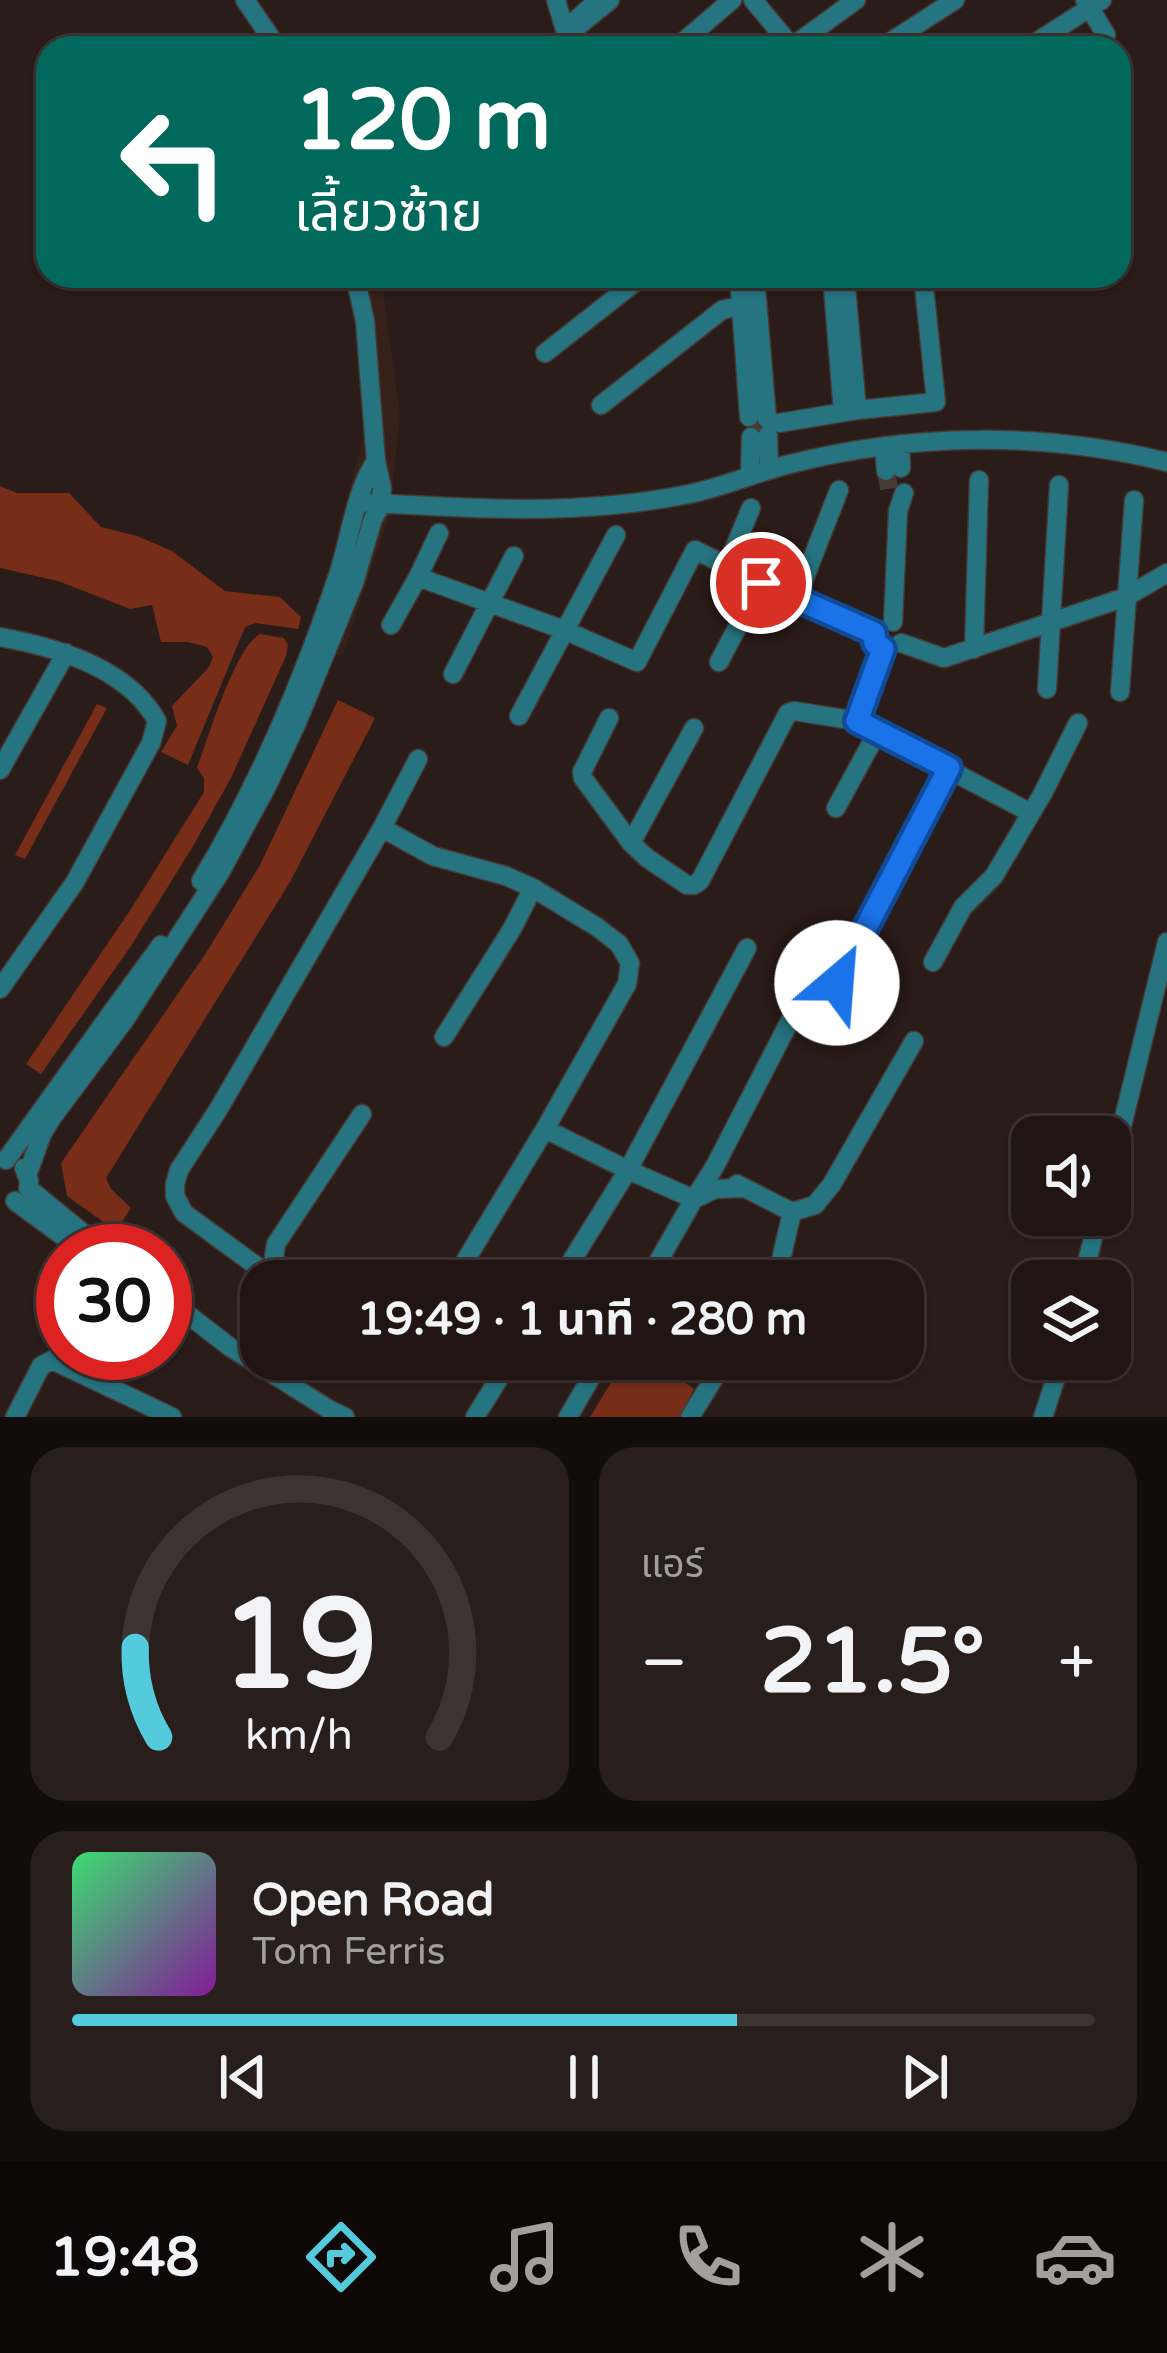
<!DOCTYPE html>
<html lang="th">
<head>
<meta charset="utf-8">
<style>
	:root { --surface:#201512; --page:#281e1b; --text:#f1f3f6; --muted:#a29f9f; --line:#3d3432; --accent:#54cadd }
	body { margin:0; font-family:"Varela Round","Noto Sans Thai",sans-serif; background:var(--page); color:var(--text); height:100vh; display:flex; flex-direction:column; font-size:45px; white-space:nowrap }
	* { box-sizing:border-box; margin:0 }
	p { font-size:39px; color:var(--muted) }
	.icon { flex:none; width:66px; height:66px; fill:none; stroke:currentColor; stroke-width:2; stroke-linecap:round; stroke-linejoin:round }
	.map { position:relative; height:1417px; overflow:hidden }
	.panel { display:flex; flex-direction:column; gap:30px; padding:30px; background:#120c0a; flex:1 }
	.panel>* { flex:none }
	.guide { position:absolute; left:36px; top:36px; width:1095px; height:252px; border-radius:36px; box-shadow:0 3px 9px #0004,0 0 0 3px var(--line); background:#00695c; color:#fff; overflow:hidden }
	.controls { position:absolute; left:1011px; top:1116px; display:grid; gap:24px }
	.controls a { display:grid; place-items:center; width:120px; height:120px; border-radius:24px; background:var(--surface); box-shadow:0 3px 9px #0004,0 0 0 3px var(--line); font-size:60px }
	.speed { position:absolute; left:36px; top:1224px; display:flex; gap:24px; font-size:60px; font-weight:700; text-align:center }
	.speed>* { display:grid; place-content:center; width:156px; height:156px; border-radius:50%; background:var(--surface); box-shadow:0 3px 9px #0004,0 0 0 3px var(--line); line-height:1 }
	.speed .limit { border:18px solid #d22; background:#fff; color:#111 }
	.pin { position:absolute; display:grid; place-items:center; width:102px; height:102px; color:#fff; margin:-51px; border:6px solid #fff; border-radius:50%; box-shadow:0 3px 12px #0007 }
	.me { position:absolute; width:132px; margin:-66px; rotate:27deg; stroke-linejoin:round; filter:drop-shadow(0 0 9px #0008) }
	.turn { display:flex; align-items:center; gap:42px; height:252px; padding:0 60px; font-size:54px }
	.turn .icon { width:156px; height:156px; stroke-width:2.5 }
	.turn b { display:block; font-size:84px; line-height:102px }
	.big { font-size:90px; font-weight:700; line-height:1.1 }
	.panel .card { flex:1; display:flex; flex-direction:column; justify-content:center; gap:18px; min-width:0; padding:0 42px; border-radius:36px; background:var(--page) }
	.panel .dial { align-items:center; gap:0 }
	.dial svg { height:312px; overflow:visible; fill:none; stroke:var(--line); stroke-width:7; stroke-linecap:round; text-anchor:middle }
	.dial text { fill:var(--text); stroke:none }
	.song { display:flex; align-items:center; gap:36px }
	.cover { width:144px; height:144px; border-radius:18px; background:linear-gradient(135deg,hsl(140 70% 55%),hsl(290 70% 35%)) }
	.played { height:12px; border-radius:6px; background:linear-gradient(90deg,var(--accent) 65%,var(--line) 65%) }
	.keys { display:flex; justify-content:space-around; direction:ltr }
	.heat { display:flex; justify-content:space-between; align-items:center; font-size:66px; direction:ltr }
	.panel .tiles { flex:1; display:grid; gap:30px; grid-template-columns:1fr 1fr }
	.card:last-child { grid-column:span 2 }
	.trip { position:absolute; left:240px; top:1260px; width:684px; height:120px; border-radius:36px; background:var(--surface); box-shadow:0 3px 9px #0004,0 0 0 3px var(--line); font-weight:700; line-height:120px; text-align:center }
	.tabs { display:flex; height:192px; justify-content:space-around; align-items:center; background:#0d0807; color:var(--muted) }
	.tabs .icon { width:84px; height:84px }
	.tabs .on { color:var(--accent) }
	.tabs b { font-size:54px; color:var(--text) }
	.map>svg:first-child { display:block }
	.built { fill:#35201a }
	.water { fill:#772d18 }
	.lines { fill:none; stroke-linecap:round; stroke-linejoin:round }
	.minor-tunnel { stroke:#493b37; stroke-width:18; stroke-dasharray:18 9; stroke-linecap:butt }
	.minor-casing { stroke:#473935; stroke-width:21 }
	.minor { stroke:#267480; stroke-width:18 }
	.route-casing { stroke:#114b97; stroke-width:30 }
	.route { stroke:#1a73e8; stroke-width:21 }
</style>
</head>
<body>
<div class="map">
<svg width="1167" height="1417" viewBox="0 0 1167 1417">
	<rect width="100%" height="100%" fill="#2a1c18"/>
	<!-- built -->
	<path class="built" d="M351,276h30l19,139 -10,99 -48,143 -34,-12 29,-79 17,-94 16,-56z"/>
	<!-- water -->
	<path class="water" d="M0,486l17,7h52l32,34 36,9 35,15 53,40 55,6 21,20 -3,12 -42,-6 -11,4 -57,138 -27,-13 16,-26 -5,-20 37,-39 4,-10 -6,-10 -19,-5h-27l-9,-37 -22,4 -72,-28 -58,-13z
		M260,634l24,4 4,7 -2,11 -55,122 -39,70 -61,98 -90,128 -15,-10 105,-155 73,-117v-14l-7,-10c12,-31 37,-119 63,-134z
		M338,700l37,18 -85,164 -184,296 5,11 20,19 -15,23 -49,-35 -6,-33 145,-210 54,-88z
		M97,704l10,4 -82,151 -10,-4z
		M637,1363l32,7 25,19 -14,28h-90l28,-46z"/>
	<g class="lines">
		<!-- minor-tunnel -->
		<path class="minor-tunnel" d="M750,428l29,-5
			M886,471l4,23"/>
		<defs>
			<path id="minor" d="M245,0l33,48
				M556,0l9,30
				M598,0l-33,30 6,1 6,-4 33,-27
				M753,0l40,48
				M1085,0l21,35
				M676,48l56,-48
				M790,48l66,-48
				M881,48l74,-48
				M1027,48l75,-48
				M514,276h1
				M739,276l10,141
				M755,276l12,143
				M832,276l11,136
				M845,276l12,134
				M545,353l98,-77
				M601,405l121,-95 33,-8
				M779,423l78,-13 79,-8 -13,-126
				M768,435l1,35
				M900,444l1,24
				M884,446l2,25
				M750,476l1,-39
				M360,502c109,7 221,14 329,-8 33,-7 64,-20 97,-29 124,-32 256,-34 381,-3
				M727,566l24,-58
				M418,577l146,53 73,32 58,-112 101,50 77,33
				M796,600l43,-110
				M893,622l5,-111 6,-18
				M391,625l27,-48 21,-44
				M0,637c57,10 128,31 157,84l-6,22 -76,139 -75,107
				M901,643l43,15 182,-61 41,-24
				M974,649l5,-169
				M719,662l42,-79
				M453,674l61,-118
				M1047,689l12,-204
				M1120,692l14,-192
				M519,716l97,-181
				M609,718l-27,54 1,6 48,65 16,15 40,27h7l6,-4 88,-168 6,-2 63,10 26,-72
				M857,721l174,92
				M0,770l66,-117
				M836,808l42,-77
				M382,828l51,28 73,20 27,12 64,39 22,17 11,19 -3,21 -82,145 -92,152
				M631,843l63,-115
				M201,881c57,-95 102,-201 137,-306 12,-36 17,-84 38,-114
				M933,962l30,-55 31,-31 49,-83 35,-70
				M837,983l112,-215
				M112,1012l49,-67
				M444,1037l68,-108 21,-41
				M545,1129l83,41 66,29 21,-33 79,-153
				M6,1160l106,-148 10,3
				M24,1168l5,13 -1,7 77,63
				M28,1173l14,-39 9,-15 73,-98 97,-150 45,-83 30,-63 58,-142 19,-64 8,-14 1,-17 -6,-27 -11,-140 -10,-45
				M1110,1175l57,-233
				M737,1184l55,28
				M15,1201l68,50
				M271,1277l5,-33 86,-130
				M277,1281l-93,-68 -9,-17v-12l4,-14 39,-60 164,-282 36,-69
				M559,1281l69,-111 119,-222
				M647,1281l47,-82 21,-10 28,-1
				M770,1281l10,-17 12,-52 23,-7 17,-21 82,-143
				M1082,1281l17,-66
				M165,1297l65,50 100,63 15,7
				M15,1417l26,-51 11,-6 120,57
				M475,1417l36,-58
				M568,1417l34,-58
				M690,1417l36,-58
				M1043,1417l19,-58"/>
		</defs>
		<!-- minor casing -->
		<use href="#minor" class="minor-casing"/>
		<!-- minor -->
		<use href="#minor" class="minor"/>
	</g>
	<g class="lines">
		<defs>
			<path id="route" d="M761,583l113,50 1,10 8,6 -26,72 92,47 -112,215"/>
		</defs>
		<!-- route casing -->
		<use href="#route" class="route-casing"/>
		<!-- route -->
		<use href="#route" class="route"/>
	</g>
</svg>
<div class="controls">
<a><svg class="icon" aria-label="sound" viewBox="0 0 24 24"><path d="M4 9h4l5-4v14l-5-4H4zM17 9q2 3 0 6"/></svg></a>
<a><svg class="icon" aria-label="layers" viewBox="0 0 24 24"><path d="M12 4l9 5-9 5-9-5zM3 14l9 5 9-5"/></svg></a>
</div>
<div class="speed"><div class="limit">30</div></div>
<div class="pin" style="left:761px;top:583px;background:#d93025"><svg class="icon" aria-label="arrive" viewBox="0 0 24 24"><path d="M6 21V4h12l-3 4 3 4H6"/></svg></div>
<svg class="me" style="left:837px;top:983px" viewBox="-20 -20 40 40"><circle r="19" fill="#fff"/><path d="M0-13L10 11 0 6-10 11z" fill="#1a73e8"/></svg>
<div class="trip">19:49 · 1 นาที · 280 m</div>
<div class="guide">
<div class="turn"><svg class="icon" aria-label="left" viewBox="0 0 24 24"><path d="M17 20v-9H6M10 6l-5 5 5 5"/></svg><div><b>120 m</b>เลี้ยวซ้าย</div></div>
</div>
</div>
<section class="panel">
<div class="tiles">
<div class="card dial"><svg viewBox="0 0 100 80">
<path d="M14 69A42 42 0 1 1 86 69"/>
<path d="M14 69A42 42 0 0 1 8 46" stroke="#54cadd"/>
<text x="50" y="56" font-size="32" font-weight="700">19</text>
<text x="50" y="72" font-size="11">km/h</text>
</svg></div>
<div class="card"><p>แอร์</p>
<div class="heat"><a>−</a><b class="big">21.5°</b><a>+</a></div>
</div>
<div class="card">
<div class="song"><i class="cover"></i><div><b>Open Road</b><p>Tom Ferris</p></div></div>
<div class="played"></div>
<div class="keys"><svg class="icon" aria-label="previous" viewBox="0 0 24 24"><path d="M18 5L8 12l10 7zM5 5v14"/></svg><svg class="icon" aria-label="pause" viewBox="0 0 24 24"><path d="M8 5v14M16 5v14"/></svg><svg class="icon" aria-label="next" viewBox="0 0 24 24"><path d="M6 5l10 7-10 7zM19 5v14"/></svg></div>
</div>
</div>
</section>
<nav class="tabs">
<b>19:48</b>
<svg class="icon on" aria-label="directions" viewBox="0 0 24 24"><path d="M12 3l9 9-9 9-9-9zM9 14v-3h6M13 9l2 2-2 2"/></svg>
<svg class="icon" aria-label="music" viewBox="0 0 24 24"><path d="M9 18V5l10-2v13"/><circle cx="6" cy="18" r="3"/><circle cx="16" cy="16" r="3"/></svg>
<svg class="icon" aria-label="phone" viewBox="0 0 24 24"><path d="M5 4h4l2 5-3 2q2 4 5 5l2-3 5 2v4C11 20 4 13 5 4z"/></svg>
<svg class="icon" aria-label="climate" viewBox="0 0 24 24"><path d="M12 3v18M4 7l16 10M4 17L20 7"/></svg>
<svg class="icon" aria-label="car" viewBox="0 0 24 24"><path d="M5 17H2v-5l4-1 3-4h7l3 4 3 1v5h-3M9 17h6M6 11h13"/><circle cx="7" cy="17" r="2"/><circle cx="17" cy="17" r="2"/></svg>
</nav>
</body>
</html>
